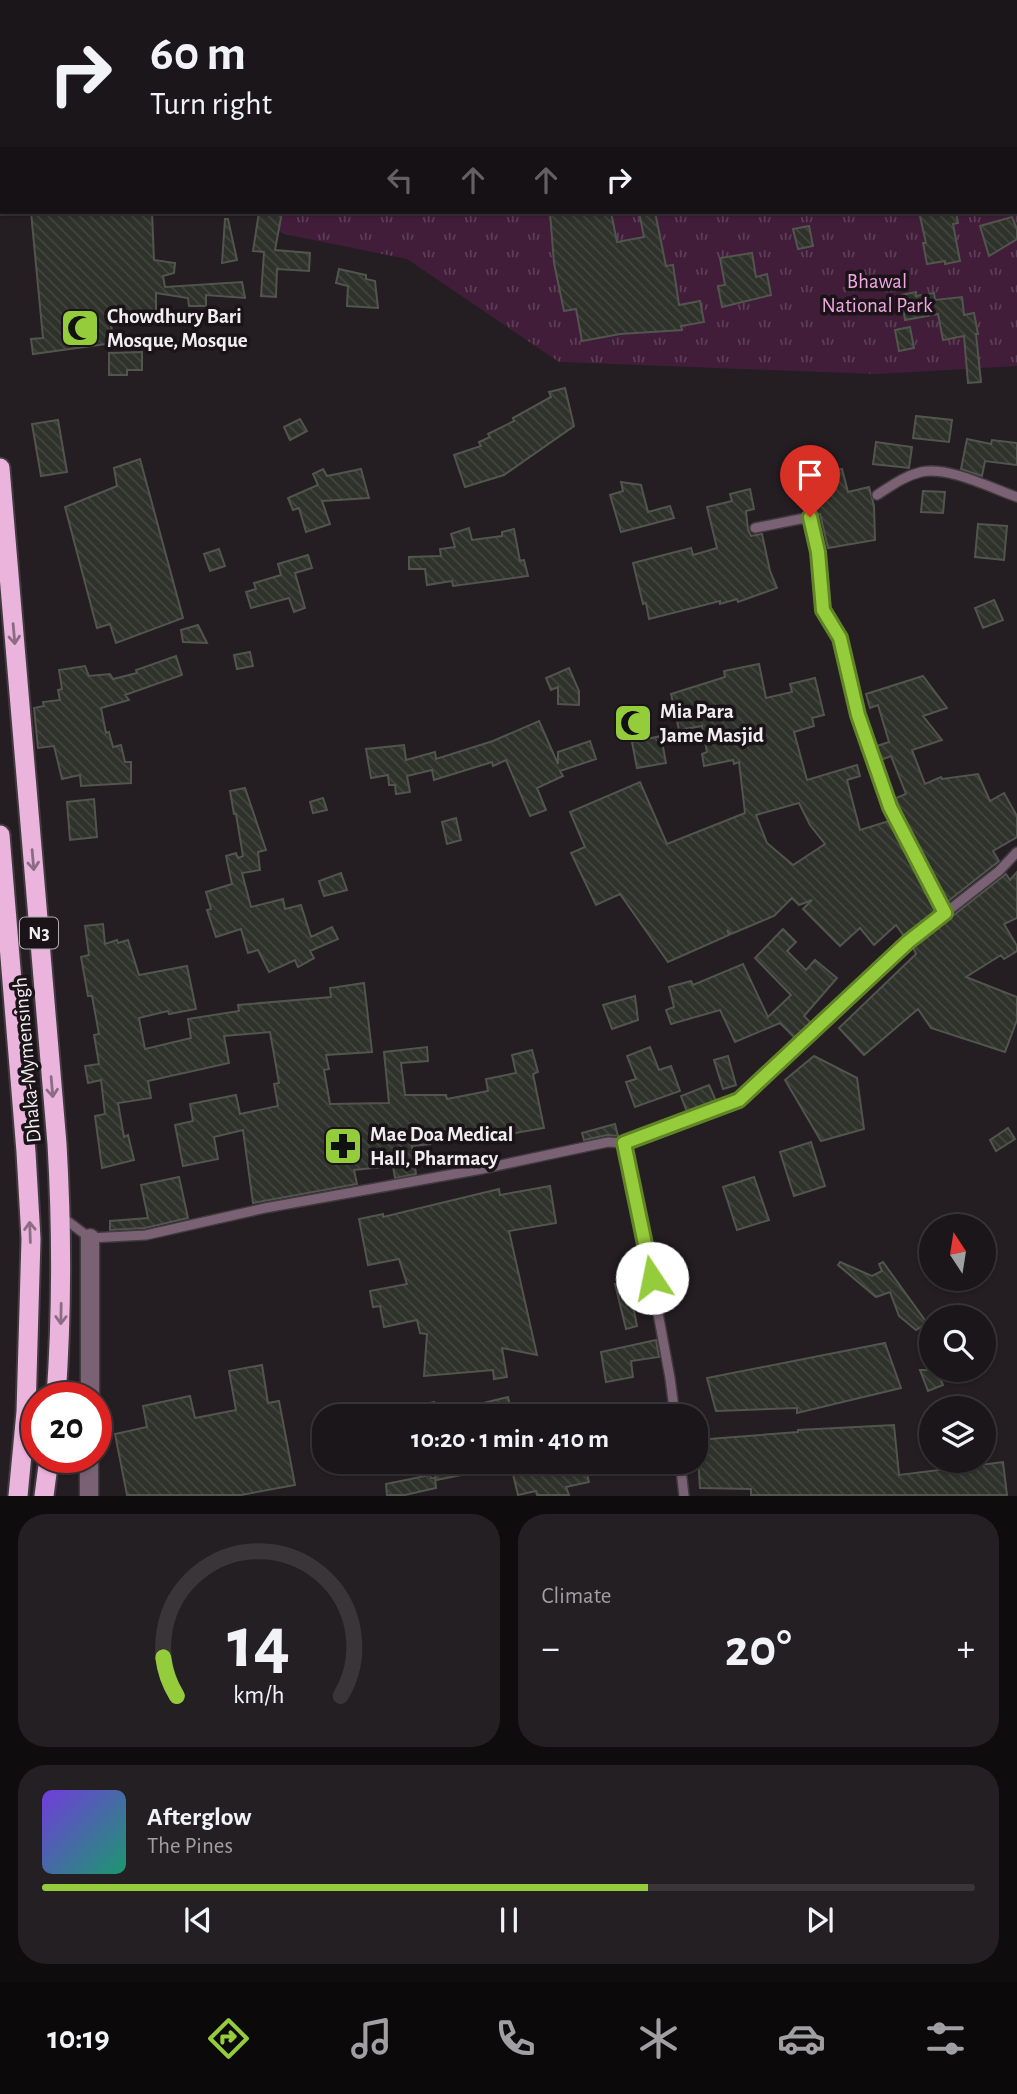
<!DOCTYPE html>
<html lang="en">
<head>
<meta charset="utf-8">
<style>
	:root { --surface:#1b161a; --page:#241f23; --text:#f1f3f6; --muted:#a09fa2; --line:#393539; --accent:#95cc3b }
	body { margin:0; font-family:"Alegreya Sans",sans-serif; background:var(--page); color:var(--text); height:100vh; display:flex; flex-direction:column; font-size:26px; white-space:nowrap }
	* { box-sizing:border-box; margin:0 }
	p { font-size:23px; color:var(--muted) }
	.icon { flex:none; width:38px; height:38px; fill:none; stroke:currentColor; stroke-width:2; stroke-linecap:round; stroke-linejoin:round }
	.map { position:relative; height:1496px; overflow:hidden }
	.sheet { display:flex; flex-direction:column; gap:18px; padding:18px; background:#0f0c0e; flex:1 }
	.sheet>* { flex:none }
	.guide { position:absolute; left:0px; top:0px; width:1018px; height:214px; box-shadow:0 2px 5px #0004,0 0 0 2px var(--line); background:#1b161a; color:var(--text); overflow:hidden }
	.needle { width:46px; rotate:348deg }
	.controls { position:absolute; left:919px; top:1214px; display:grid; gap:14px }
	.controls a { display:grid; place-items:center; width:77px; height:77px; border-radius:50%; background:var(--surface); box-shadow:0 2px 5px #0004,0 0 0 2px var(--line); font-size:35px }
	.speed { position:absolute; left:21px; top:1382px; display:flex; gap:14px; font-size:35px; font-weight:700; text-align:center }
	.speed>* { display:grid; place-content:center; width:91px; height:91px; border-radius:50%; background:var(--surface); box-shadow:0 2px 5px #0004,0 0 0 2px var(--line); line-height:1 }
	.speed .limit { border:10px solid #d22; background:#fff; color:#111 }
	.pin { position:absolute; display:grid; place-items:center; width:60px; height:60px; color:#fff; margin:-72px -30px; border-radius:50% 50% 50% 0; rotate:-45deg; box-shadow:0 0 7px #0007 }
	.pin .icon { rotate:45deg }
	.me { position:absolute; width:77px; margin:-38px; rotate:349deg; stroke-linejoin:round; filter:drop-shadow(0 0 5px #0008) }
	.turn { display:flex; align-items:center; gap:24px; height:147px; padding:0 35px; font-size:32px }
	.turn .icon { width:91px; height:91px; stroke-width:2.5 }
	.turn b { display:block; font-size:49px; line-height:60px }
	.lanes { display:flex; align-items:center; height:66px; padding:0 35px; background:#0003; justify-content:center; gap:35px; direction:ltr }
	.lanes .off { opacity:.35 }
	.big { font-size:52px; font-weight:700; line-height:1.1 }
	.sheet .card { flex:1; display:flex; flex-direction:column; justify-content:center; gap:10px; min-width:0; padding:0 24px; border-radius:28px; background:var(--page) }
	.sheet .dial { align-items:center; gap:0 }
	.dial svg { height:182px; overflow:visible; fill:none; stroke:var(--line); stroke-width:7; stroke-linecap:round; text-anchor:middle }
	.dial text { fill:var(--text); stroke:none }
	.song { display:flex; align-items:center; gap:21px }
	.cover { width:84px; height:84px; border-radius:10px; background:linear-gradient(135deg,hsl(260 70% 55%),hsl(160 70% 35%)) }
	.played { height:7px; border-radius:4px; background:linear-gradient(90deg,var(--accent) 65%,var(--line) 65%) }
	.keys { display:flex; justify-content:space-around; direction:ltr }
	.heat { display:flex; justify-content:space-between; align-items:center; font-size:38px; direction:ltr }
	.sheet .tiles { flex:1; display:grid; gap:18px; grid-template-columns:1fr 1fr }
	.card:last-child { grid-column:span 2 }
	.trip { position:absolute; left:312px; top:1404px; width:396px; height:70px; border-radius:28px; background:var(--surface); box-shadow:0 2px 5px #0004,0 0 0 2px var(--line); font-weight:700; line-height:70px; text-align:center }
	.tab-bar { display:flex; height:112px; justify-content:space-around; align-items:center; background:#0b090a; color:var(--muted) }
	.tab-bar .icon { width:49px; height:49px }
	.tab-bar .selected { color:var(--accent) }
	.tab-bar b { font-size:32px; color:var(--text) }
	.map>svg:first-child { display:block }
	.park { fill:url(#park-tufts) }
	.building { fill:url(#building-back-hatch); stroke:#51554d; stroke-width:2; fill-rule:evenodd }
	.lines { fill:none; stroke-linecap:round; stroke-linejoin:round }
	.service-casing { stroke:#413a3f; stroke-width:12 }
	.minor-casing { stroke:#413a3f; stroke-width:21 }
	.trunk-casing { stroke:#413a3f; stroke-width:23 }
	.service { stroke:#7a6274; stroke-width:9 }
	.minor { stroke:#7a6274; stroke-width:18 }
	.trunk { stroke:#eab4dc; stroke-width:19 }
	.oneway { stroke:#8c6c84 }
	.route-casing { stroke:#618526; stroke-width:18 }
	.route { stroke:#95cc3b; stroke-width:12 }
	.labels { text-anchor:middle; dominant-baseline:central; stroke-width:7; stroke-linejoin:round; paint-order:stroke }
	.shield { fill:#1a1419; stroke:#b1acb0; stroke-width:2 }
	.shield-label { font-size:19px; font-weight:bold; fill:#f2edf0 }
	.park-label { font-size:21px; fill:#f3a6e1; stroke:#1a1419 }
	.poi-label { font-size:21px; font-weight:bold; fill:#f2edf0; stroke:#1a1419; text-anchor:start }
	.street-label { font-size:21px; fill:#f2edf0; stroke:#1a1419 }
</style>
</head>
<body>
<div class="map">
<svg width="1017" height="1496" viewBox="0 0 1017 1496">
	<defs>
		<pattern id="park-tufts" width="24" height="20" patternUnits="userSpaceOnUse" patternTransform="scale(1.75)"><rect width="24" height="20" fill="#411d3a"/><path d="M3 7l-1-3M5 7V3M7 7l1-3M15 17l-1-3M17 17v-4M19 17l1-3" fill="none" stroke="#5d3e57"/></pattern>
		<pattern id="building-back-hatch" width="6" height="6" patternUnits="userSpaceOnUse" patternTransform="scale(1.75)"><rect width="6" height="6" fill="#2f322b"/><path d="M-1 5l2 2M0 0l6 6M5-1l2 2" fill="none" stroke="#434640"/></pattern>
	</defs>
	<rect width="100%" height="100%" fill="#241d22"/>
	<!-- park -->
	<path class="park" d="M0,0h1017v366l-139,8 -319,-12 -152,-103 -123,-25 -31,-22h764v-210h-1015v80z"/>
	<!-- building -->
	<path class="building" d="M31,212h121l2,48 21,3 -1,10 -11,3 2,11 77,-5 3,16 -39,-3v11h-17l-1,-8 -32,-5v18l-47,2 5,30 -81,11 -2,-15 12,-1z
		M259,212h23l-7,38 35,3 -1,18 -32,-2 -1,28 -15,-1 3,-44 -11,-1z
		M550,212h61l6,30 27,-5 -5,-25h16l11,54 7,-1 6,40 21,-4 4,21 -23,4 1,4 -62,4 -38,7 -6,-32 -12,2 -10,-48z
		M919,212h37l2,11 -5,1 7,37 -15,3v-3l-18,3 -4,-21h3z
		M1012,217l5,12v10l-28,17 -9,-30z
		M225,219h3l9,41 -15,3z
		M809,226l4,20 -15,3 -5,-20z
		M752,253l4,24 11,-3 4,21 -49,12 -4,-21 7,-1 -5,-27z
		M339,269l27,6v4l9,2 3,27 -31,-2 1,-20 -12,-3z
		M916,292v4l18,-3 1,7 27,-3 2,18 10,-2 4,21h-2l5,48 -13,1 -4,-47 -21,4 -5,-26 -33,6 -4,-25z
		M910,327l4,21 -15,3 -4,-21z
		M142,352v18h-15v5h-18v-22z
		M565,388l9,38 -70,49 -39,12 -11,-32 27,-9 -2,-4 11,-5 -2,-3 26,-13 -1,-3 38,-21 -2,-5z
		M916,416l36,4 -3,22 -36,-4z
		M300,419l7,12 -17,9 -6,-13z
		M58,420l9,52 -26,4 -9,-52z
		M967,439l24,5 1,-4 25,3v22l-32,-4 -3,15 -21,-7z
		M876,442l36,5 -3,21 -36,-4z
		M140,459l43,159 -67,25 -6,-19 -13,4 -32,-121 52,-21 -3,-18z
		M820,465l2,8 20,-4 6,23 21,-5 5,19 1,34 -47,8 -8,-34h-3l-7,-4 -5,-20 6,-2 -5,-19z
		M323,469l4,7 34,-7 8,29 -47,3 8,23 -24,8 -7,-24 -6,2 -5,-12 30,-13 -5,-11z
		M621,482l20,3 7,27 22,-6 4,12 -53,14 -11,-37 13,-4z
		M750,489l4,20 -8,2 2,19 3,6 11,-2 8,37 7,17 -39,14 -1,-3 -17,5v-3l-71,18 -3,-16 -3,1 -10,-41 58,-15 2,7 24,-7 -10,-41 25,-6 -2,-7z
		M923,491l22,1 -2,21 -22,-1z
		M978,524l29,2 -3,34 -29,-3z
		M469,528l3,12 30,-4v-4l12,-3 6,32 4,-1 4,16 -75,10 -1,-5 -25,4 -2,-16h-16v-12l32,-1 -1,-7 15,-2 -4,-13z
		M219,549l6,17 -15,5 -6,-17z
		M308,555l4,13 -17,5 10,35 -11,4 -5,-14 -38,10 -5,-16 10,-3 -2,-6 27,-8 -3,-11z
		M994,600l9,20 -20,8 -8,-20z
		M198,625l9,18 -24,-1 -2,-12z
		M250,652l3,14 -16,3 -3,-14z
		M176,656l6,19 -57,20 4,5 -28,8 5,25 3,-1 4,15 8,-2 4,17h6v21l-50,3 -1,-11 -18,4 -8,-33 -16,2 -4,-40 10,-2 -1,-4 17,-2 -2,-10 4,-1 -3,-19 26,-4 4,10 21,-2 3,5 24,-6 -1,-3z
		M759,664l7,34 26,-6 -2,-8 25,-6 9,37 -12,3 2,8 -20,6 13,48 50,-15 3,11 -13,4 13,50 29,-9 47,90 -32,25 -8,-11 -22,20 -14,-17 -20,18 -37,-37 9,-9 -13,5 -7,-7 -18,18 -43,18 -4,-4 2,5 -61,27 -48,-68 -24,11 -25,-52 14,-6 -15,-35 70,-30 27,62 78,-31 -6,-51 -5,2 -1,-4 -29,6 -2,-12 5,-2 -5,-26 -23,4 -8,-36 54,-17 -1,-6zM799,803l11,22 15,19 -32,21 -26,-22 -11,-28z
		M569,668l10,23v14l-21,-1v-17l-7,3 -5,-12z
		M923,676l24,32 -24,8 19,24 -30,10 13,34 16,-7 1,2 36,-5 12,27 14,-8 13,23v21l-24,14 6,10 -52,41 -44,-86 -7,-18 10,-4 -15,-38 -10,4 -4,-14 12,-4 -11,-37 -8,3 -4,-14z
		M539,721l19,43v-12l32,-11 6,18 -36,12 3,5 -26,12 9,22 -16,6 -24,-56 -13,6 -1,-4 -58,18 -2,-10 -25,6 3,16 -14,2 -1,-9h-6l-1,-10 -17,3 -5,-29 38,-4 2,15 29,-8 1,7 57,-18z
		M661,736l5,27 -29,5 -5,-26z
		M245,788l21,62 -8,2 2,18 -18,3 9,34 32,-8 2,10 16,-4 10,32 21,-10 6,12 -28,12 4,7 -16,9 -3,-7 -26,12 -11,-22 -10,3 -7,-24 -25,8 -9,-27 4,-1 -5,-17 26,-8 -6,-28 10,-3 2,5 5,-2 -7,-42h-2l-4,-23z
		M323,798l4,12 -14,3 -3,-11z
		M94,799l3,38 -27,3 -3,-38z
		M456,818l5,22 -14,4 -5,-22z
		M1017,872v46l-13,6 13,22v5l-13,8 -3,-4 -35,22 51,20v23l-12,32 -74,-24 -13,-19 -54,46 -25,-27 77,-74 -3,-7 93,-73 4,6z
		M341,873l6,17 -23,6 -5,-15z
		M103,924l2,20 12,-4 1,3 10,-3 11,35 48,-9 9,43 -27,5 -1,-3 -29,7 6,31 46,-11 -3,-19 51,-8 -1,-6 93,-8 -1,-9 34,-5 8,69 -46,3 3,14 -5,1 6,34 59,-1 -5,-51 43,-5 1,14 -27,2 4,32h41l1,4 41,-8 -2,-12 30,-6 -4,-18 20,-5 6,22 -5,2 11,54 -69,12 -2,-6 -16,2 -1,-8 -27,4 1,12 -18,2 4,28 -21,4 -2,-12 -39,4 3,14 -104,19 -10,-73 -29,7 4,22 -35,7 -8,-41 18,-4 -3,-17 46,-9 4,19 38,-8 -4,-22 5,-1 -9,-51 -46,4 5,27 -81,18 3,17 -33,5 6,34 4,-2 6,25 -32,8 -7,-52 10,-2 -4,-34 -13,3 -3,-17 14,-2 -5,-29 5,-1 -7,-38h-4l-7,-39 8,-2 -4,-29z
		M783,929l13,13 -9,9 19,19 9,-10 22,18 -33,38 7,7 -16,15 -15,-15 -45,19 -15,-32 -49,14 -5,-14 8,-3 -5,-20 22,-6 2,4 50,-21 25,53 23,-22 -36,-37z
		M635,996l3,24 -26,9 -9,-24z
		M650,1047l9,23 12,-4 9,25 -45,16 -9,-25 10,-3 -9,-23z
		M728,1056l8,29 -13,4 -9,-29z
		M814,1056l43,22 7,51 -43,12 -36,-61z
		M709,1085l7,16 -29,11 -6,-16z
		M615,1124l3,12 -11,-1 -23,5 -2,-7z
		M1008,1128l7,11 -19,12 -6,-11z
		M811,1142l14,44 -31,10 -14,-44z
		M179,1177l9,41 -43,10 -35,2v-9l38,-3 -7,-33z
		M754,1177l15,43 -32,10 -14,-43z
		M550,1186l6,37 -47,8 28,124 -35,-7 5,29 -13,2 -1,-9 -69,6 3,-42 -7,-1 -3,-13 -33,7 -4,-21 -7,1 -3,-16 37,-7 -8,-25 -31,6 -9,-46 24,-5v3l116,-28 1,6z
		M840,1262l32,14 10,-5 -3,-7 4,-2 44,61 -11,7 -17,-14 -9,-24 -14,5 -38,-32z
		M628,1281l9,45 -11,3 -11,-45z
		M656,1340l3,17 -28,4 2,16 -27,5 -5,-30z
		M885,1343l16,45 -104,25v-5l-81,3 -9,-33z
		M262,1365l6,38 11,-2 16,84 -54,10h-114l-12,-61 32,-7 -4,-21 47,-10 5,22 41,-8 -7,-39z
		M920,1370h17l6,15 -15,6z
		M508,1397l4,17 -31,2 -2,-12z
		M434,1402l3,14h-38l-1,-5z
		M894,1425l5,50 104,-13 4,33h-256v-6l-51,-1 -3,-48 101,-8v-2z
		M432,1461h41l4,11 -41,8z
		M529,1461h19l1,5 35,-5 5,21 -23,5 3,8h-32l-1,-4 -18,4 -7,-29z
		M430,1475l1,3h4l1,10 -31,7h-18l-1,-11z"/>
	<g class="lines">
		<defs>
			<path id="service" d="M877,495c14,-9 27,-19 44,-23 27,-6 70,16 96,25
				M755,528l55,-11 9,35 4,58 17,28 18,77 32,92 55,106
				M624,1143l115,-43 169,-158 91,-71 18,-19
				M62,1217l28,21 56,-3 119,-27 217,-39 126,-27 16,1 9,35 37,200 5,38
				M680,1461l4,35"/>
			<path id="minor" d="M90,1398v-160
				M89,1496v-38"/>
			<path id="trunk" d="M0,468l57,676c5,85 5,169 -1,254
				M0,835l26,317 5,87 -5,173 -8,84
				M44,1496l5,-38"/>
		</defs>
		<!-- service casing -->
		<use href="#service" class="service-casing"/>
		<!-- minor casing -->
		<use href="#minor" class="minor-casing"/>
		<!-- trunk casing -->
		<use href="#trunk" class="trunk-casing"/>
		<!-- service -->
		<use href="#service" class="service"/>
		<!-- minor -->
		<use href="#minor" class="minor"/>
		<!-- trunk -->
		<use href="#trunk" class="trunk"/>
	</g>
	<!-- one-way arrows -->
	<defs><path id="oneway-shaft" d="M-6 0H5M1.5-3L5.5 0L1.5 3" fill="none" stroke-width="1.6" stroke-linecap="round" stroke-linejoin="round" transform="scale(1.75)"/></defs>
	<g class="oneway">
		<use href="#oneway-shaft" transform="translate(14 634) rotate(85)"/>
		<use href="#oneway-shaft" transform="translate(33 860) rotate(85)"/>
		<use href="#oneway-shaft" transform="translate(52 1087) rotate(85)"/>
		<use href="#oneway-shaft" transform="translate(30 1232) rotate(-92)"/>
		<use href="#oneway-shaft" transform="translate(61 1314) rotate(91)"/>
	</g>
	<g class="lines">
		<defs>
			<path id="route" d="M652,1278l-28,-135 115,-43 169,-158 37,-29 -55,-106 -32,-92 -18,-77 -17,-28 -5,-58 -8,-35"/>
		</defs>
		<!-- route casing -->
		<use href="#route" class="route-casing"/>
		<!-- route -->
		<use href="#route" class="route"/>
	</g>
	<!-- icons -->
	<defs>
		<symbol id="mosque-square" viewBox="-11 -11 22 22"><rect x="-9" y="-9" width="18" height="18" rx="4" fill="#95cc3b" stroke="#1a1419"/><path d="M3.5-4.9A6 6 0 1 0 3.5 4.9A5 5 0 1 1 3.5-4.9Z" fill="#111"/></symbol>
		<symbol id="pharmacy-square" viewBox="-11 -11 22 22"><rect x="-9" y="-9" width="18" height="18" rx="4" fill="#95cc3b" stroke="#1a1419"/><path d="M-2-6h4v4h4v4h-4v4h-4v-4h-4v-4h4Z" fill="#111"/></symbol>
	</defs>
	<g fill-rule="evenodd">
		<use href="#mosque-square" x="58" y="306" width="44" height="44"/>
		<use href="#mosque-square" x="611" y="701" width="44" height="44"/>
		<use href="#pharmacy-square" x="321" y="1124" width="44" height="44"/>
	</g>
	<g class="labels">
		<!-- shield labels -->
		<rect class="shield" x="20" y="917.5" width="38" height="31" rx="5"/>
		<g class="shield-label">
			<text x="39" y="933">N3</text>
		</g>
		<!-- park labels -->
		<g class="park-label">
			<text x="877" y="281">Bhawal<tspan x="877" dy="24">National Park</tspan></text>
		</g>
		<!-- poi labels -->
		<g class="poi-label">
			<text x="107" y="316">Chowdhury Bari<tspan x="107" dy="24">Mosque, Mosque</tspan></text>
			<text x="660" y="711">Mia Para<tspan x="660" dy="24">Jame Masjid</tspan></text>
			<text x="370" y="1134">Mae Doa Medical<tspan x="370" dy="24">Hall, Pharmacy</tspan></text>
		</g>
		<!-- street labels -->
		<g class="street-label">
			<text transform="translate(27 1060) rotate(-95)">Dhaka-Mymensingh</text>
		</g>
	</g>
</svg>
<div class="controls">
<a><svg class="needle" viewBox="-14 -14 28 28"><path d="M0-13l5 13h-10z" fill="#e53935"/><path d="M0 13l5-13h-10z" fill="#a09fa2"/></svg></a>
<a><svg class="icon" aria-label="search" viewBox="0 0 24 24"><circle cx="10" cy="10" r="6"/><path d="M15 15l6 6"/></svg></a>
<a><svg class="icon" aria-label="layers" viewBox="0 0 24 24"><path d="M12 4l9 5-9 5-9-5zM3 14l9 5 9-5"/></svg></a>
</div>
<div class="speed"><div class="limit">20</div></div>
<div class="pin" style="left:810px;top:517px;background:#d93025"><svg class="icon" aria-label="arrive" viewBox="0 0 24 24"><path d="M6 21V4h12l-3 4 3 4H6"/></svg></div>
<svg class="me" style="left:652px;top:1278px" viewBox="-20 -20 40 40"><circle r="19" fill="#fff"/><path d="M0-13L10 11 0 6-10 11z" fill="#95cc3b"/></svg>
<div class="trip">10:20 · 1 min · 410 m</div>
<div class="guide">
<div class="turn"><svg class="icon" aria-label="right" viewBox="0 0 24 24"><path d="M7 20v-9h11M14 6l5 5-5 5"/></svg><div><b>60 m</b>Turn right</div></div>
<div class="lanes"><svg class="icon off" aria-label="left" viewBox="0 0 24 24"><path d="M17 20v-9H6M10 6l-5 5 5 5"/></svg><svg class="icon off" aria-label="ahead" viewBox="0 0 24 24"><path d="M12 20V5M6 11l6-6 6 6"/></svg><svg class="icon off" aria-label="ahead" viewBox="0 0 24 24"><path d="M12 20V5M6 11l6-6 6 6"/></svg><svg class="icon" aria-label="right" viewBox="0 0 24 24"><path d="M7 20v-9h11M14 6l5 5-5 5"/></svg></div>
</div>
</div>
<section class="sheet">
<div class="tiles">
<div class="card dial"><svg viewBox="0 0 100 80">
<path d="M14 69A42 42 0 1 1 86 69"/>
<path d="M14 69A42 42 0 0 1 8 52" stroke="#95cc3b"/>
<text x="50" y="56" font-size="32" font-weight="700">14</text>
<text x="50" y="72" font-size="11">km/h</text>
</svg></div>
<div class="card"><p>Climate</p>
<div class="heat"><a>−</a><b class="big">20°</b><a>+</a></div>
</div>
<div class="card">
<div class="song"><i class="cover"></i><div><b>Afterglow</b><p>The Pines</p></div></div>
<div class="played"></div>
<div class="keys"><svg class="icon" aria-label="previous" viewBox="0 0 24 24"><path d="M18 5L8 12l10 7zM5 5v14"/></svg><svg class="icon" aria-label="pause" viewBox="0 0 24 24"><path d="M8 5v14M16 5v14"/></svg><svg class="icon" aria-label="next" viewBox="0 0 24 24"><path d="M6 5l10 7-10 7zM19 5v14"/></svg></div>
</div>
</div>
</section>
<nav class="tab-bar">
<b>10:19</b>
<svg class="icon selected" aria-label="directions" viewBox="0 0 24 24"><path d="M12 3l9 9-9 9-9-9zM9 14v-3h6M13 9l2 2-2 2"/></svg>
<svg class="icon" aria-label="music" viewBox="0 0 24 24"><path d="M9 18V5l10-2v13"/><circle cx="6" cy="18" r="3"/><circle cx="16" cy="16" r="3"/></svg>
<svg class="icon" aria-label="phone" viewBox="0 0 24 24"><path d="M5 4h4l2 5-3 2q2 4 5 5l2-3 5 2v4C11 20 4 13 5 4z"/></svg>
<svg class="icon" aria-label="climate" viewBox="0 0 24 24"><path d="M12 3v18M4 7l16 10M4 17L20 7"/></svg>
<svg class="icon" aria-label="car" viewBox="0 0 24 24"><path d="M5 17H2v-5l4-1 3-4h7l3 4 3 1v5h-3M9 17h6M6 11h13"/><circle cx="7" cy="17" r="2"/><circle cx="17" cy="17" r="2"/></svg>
<svg class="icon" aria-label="filters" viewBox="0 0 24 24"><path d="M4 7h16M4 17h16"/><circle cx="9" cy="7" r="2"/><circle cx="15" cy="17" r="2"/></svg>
</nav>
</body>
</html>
